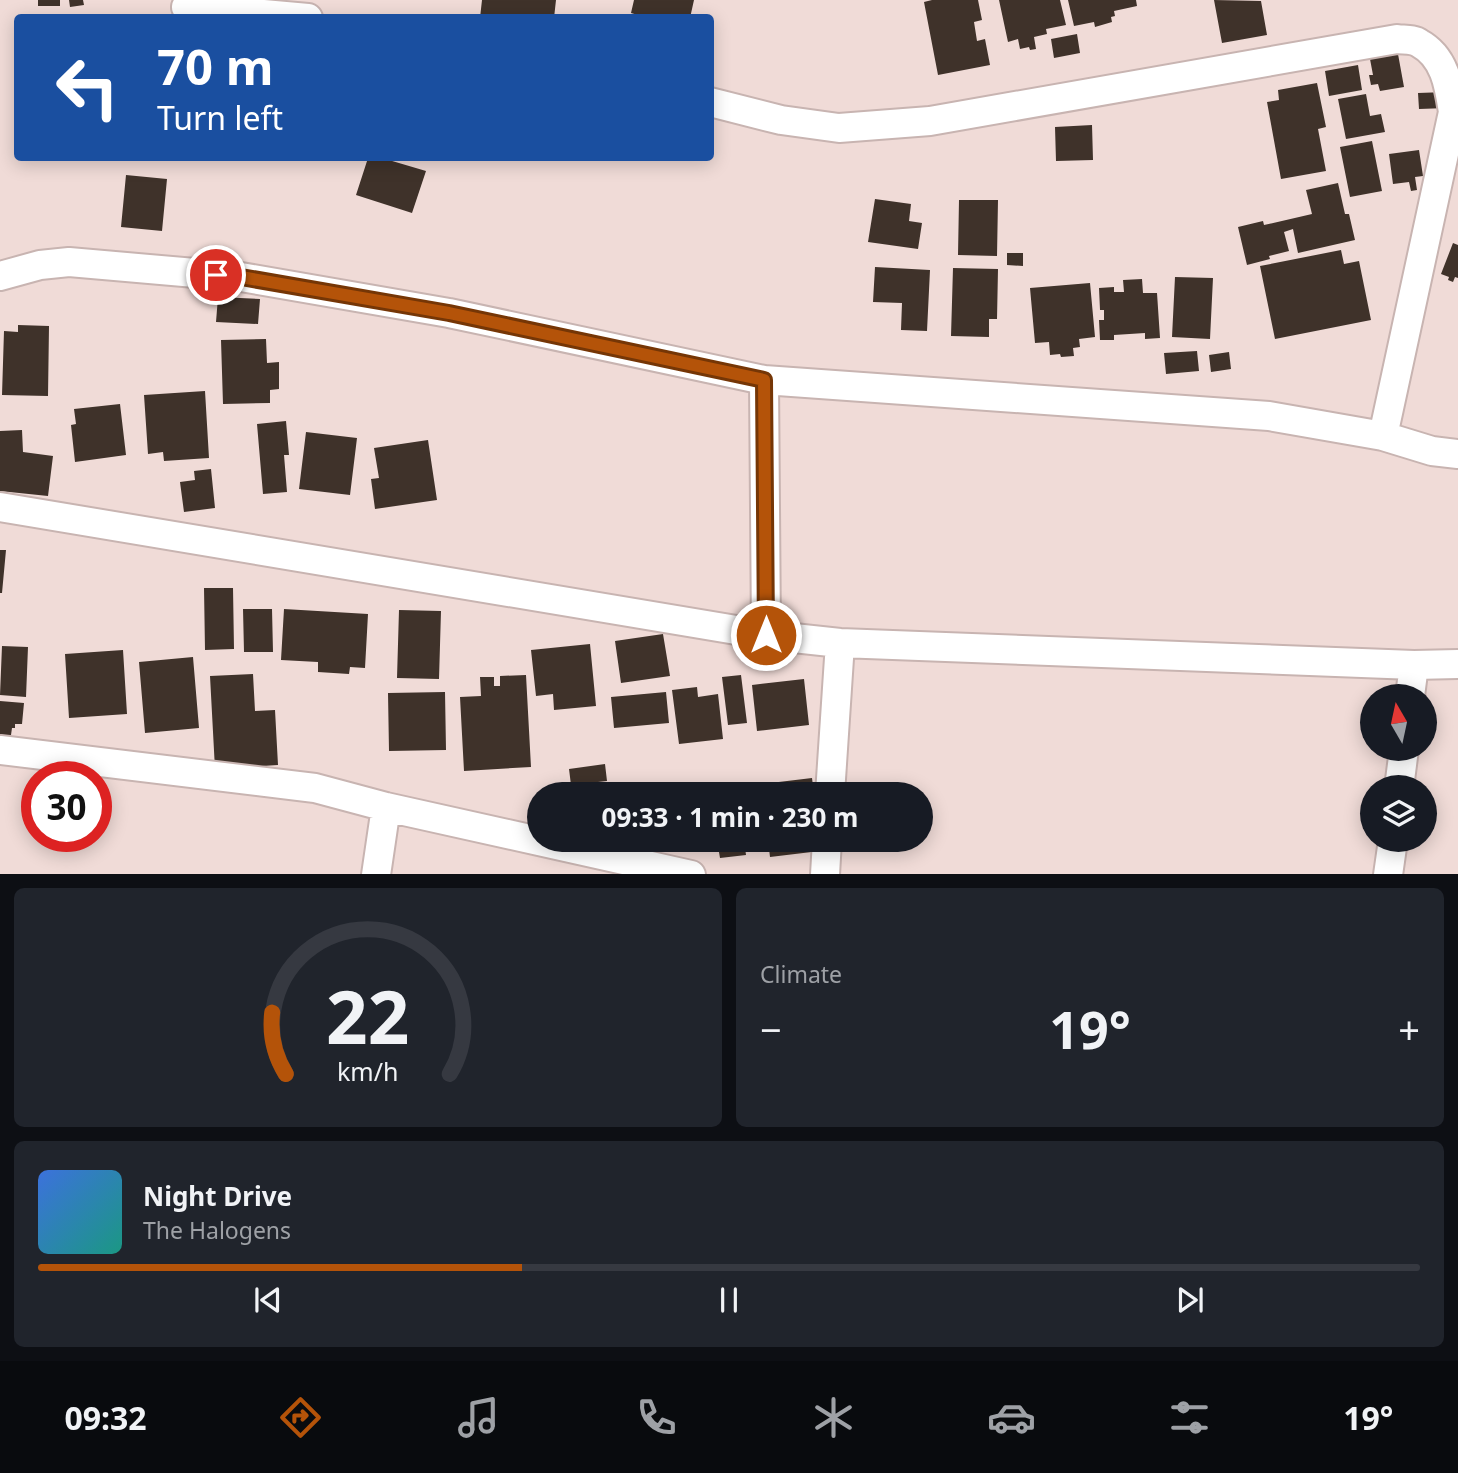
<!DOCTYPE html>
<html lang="en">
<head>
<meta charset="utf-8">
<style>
	:root { --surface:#171b24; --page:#20242c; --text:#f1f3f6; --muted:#9ea1a6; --line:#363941; --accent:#b45309 }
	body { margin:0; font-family:"Noto Sans",sans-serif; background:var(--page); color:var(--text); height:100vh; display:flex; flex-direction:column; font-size:26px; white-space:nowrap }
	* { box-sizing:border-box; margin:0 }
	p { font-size:23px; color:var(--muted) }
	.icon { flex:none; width:38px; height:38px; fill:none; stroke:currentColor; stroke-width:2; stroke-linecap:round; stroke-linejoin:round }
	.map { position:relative; height:874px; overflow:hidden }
	.sheet { display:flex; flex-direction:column; gap:14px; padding:14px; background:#0d0f14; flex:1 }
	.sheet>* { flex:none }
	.guide { position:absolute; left:14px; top:14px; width:700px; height:147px; border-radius:7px; box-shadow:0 4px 18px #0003; background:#1a4fa0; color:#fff; overflow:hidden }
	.needle { width:46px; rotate:351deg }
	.tools { position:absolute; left:1360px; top:684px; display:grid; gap:14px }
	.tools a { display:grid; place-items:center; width:77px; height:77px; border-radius:50%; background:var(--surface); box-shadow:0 4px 18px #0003; font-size:35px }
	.speed { position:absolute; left:21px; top:761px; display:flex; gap:14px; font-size:35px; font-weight:700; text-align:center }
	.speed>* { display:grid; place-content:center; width:91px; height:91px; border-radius:50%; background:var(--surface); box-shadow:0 4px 18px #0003; line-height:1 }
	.speed .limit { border:10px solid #d22; background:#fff; color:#111 }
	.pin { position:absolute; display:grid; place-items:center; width:60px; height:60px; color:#fff; margin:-30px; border:4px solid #fff; border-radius:50%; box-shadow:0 2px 7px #0007 }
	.me { position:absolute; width:77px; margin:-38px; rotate:0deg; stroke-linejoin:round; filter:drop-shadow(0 0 5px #0008) }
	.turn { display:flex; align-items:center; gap:24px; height:147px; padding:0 28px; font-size:32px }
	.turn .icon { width:91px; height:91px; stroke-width:2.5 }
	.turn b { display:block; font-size:49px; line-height:60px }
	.big { font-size:52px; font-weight:700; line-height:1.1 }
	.sheet .tile { flex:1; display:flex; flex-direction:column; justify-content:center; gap:10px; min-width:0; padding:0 24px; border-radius:10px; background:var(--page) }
	.sheet .dial { align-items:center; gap:0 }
	.dial svg { height:182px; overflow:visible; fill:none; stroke:var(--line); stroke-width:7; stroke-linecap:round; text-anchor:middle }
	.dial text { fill:var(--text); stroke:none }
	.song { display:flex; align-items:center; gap:21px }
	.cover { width:84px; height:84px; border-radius:10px; background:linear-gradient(135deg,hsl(220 70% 55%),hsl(170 70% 35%)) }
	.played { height:7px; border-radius:4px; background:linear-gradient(90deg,var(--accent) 35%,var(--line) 35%) }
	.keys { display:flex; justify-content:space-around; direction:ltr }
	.heat { display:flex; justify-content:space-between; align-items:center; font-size:38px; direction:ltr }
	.sheet .tiles { flex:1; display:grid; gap:14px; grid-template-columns:1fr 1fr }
	.tile:last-child { grid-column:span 2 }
	.trip { position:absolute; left:527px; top:782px; width:406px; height:70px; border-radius:35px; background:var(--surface); box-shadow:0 4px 18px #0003; font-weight:700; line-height:70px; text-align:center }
	.tabs { display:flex; height:112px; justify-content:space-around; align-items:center; background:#090b0e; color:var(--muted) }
	.tabs .icon { width:49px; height:49px }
	.tabs .selected { color:var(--accent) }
	.tabs b { font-size:32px; color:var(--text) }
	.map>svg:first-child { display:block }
	.building { fill:#3f322a }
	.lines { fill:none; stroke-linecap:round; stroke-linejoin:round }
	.street-casing { stroke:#c8b4b1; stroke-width:32 }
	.street { stroke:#fff; stroke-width:28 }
	.route-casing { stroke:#753606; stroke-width:18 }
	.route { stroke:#b45309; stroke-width:12 }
</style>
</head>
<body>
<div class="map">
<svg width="1458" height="875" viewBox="0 0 1458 875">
	<rect width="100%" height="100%" fill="#f0dbd7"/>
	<!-- building -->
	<path class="building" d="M38,0h22v6h-22z
		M69,0h14l1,5 -14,2z
		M482,0h74l-2,18h-74z
		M634,0h60l-4,18h-42l-17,-5z
		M932,0h46l4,20 -8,2 3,19 8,-2 5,26 -52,10 -14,-73z
		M999,0h61l6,25 -20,4 1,5 -13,3 2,12 -6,1 -1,-3 -9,2 -2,-10 -10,3z
		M1068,0h68l1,6 -23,5 1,5 -4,1 1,5 -17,5 -1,-5 -20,4z
		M1214,0l47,1 6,34 -45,8z
		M1077,34l3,19 -26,5 -3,-19z
		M1398,54l6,33 -24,4 -2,-7 -7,1 -2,-10h4l-3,-16z
		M1358,65l4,25 -33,6 -4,-25z
		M1317,83l9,44 -8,2 8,42 -45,8 -14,-77 12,-2 -1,-10z
		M1446,92l1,16 -28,1 -1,-16z
		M1366,94l4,22 11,-2 4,18 -39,7 -8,-40z
		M1092,125l1,35 -37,1 -1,-34z
		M1372,141l10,50 -32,6 -10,-50z
		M1419,150l4,26 -8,1 2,13 -6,1 -2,-9 -16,2 -4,-30z
		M368,158h14l44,13 -14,42 -56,-18z
		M126,175l41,4 -5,52 -41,-4z
		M1338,183l7,31h4l6,26 -57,13 -5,-24 -9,3 5,19 -20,5 1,3 -23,6 -9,-38 25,-6 1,4 48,-11 -6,-24z
		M875,199l36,5 -2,17 13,2 -4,26 -50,-7z
		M959,200h39l-1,56 -39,-1z
		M1453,243l5,2v33l-3,-1 -2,5 -5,-2 1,-3 -8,-3z
		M1341,250l3,14 15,-3 12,59 -96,19 -15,-73z
		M1007,253h16v13l-16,-1z
		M875,267l55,3 -3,61 -26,-1 1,-27 -29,-1z
		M953,268l45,1 -1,50h-8v18l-38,-1z
		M1175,277l38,1 -3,61 -38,-2z
		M1142,279l1,14h14l3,45 -15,1v-6l-31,2v5h-14l-1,-20h5v-10h-4l-1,-22 15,-1v5h10l-1,-12z
		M1090,283l5,54 -16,2 1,8 -7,1 1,8 -13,1 -1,-3 -10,1 -1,-13 -14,1 -5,-55z
		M218,297l42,2 -2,25 -42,-2z
		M18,325l31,1 -1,70 -46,-1 2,-64 14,1z
		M266,339l1,24 12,-1v27l-9,1v13l-47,1 -2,-64z
		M1197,351l2,20 -33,3 -2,-21z
		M1229,352l2,17 -20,3 -2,-17z
		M205,391l4,67 -45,3 -1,-9 -15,2 -4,-59z
		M120,404l6,51 -51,7 -4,-37 5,-1 -2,-15z
		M286,421l3,34h-5l3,37 -24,2 -6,-70z
		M22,430l1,22 30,4 -5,40 -48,-5v-60z
		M306,432l51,6 -7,57 -51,-6z
		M428,440l9,60 -62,9 -4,-30 8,-1 -5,-30z
		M211,469l4,39 -31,4 -4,-30 15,-2 -1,-9z
		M0,550h6l-4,43h-2z
		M204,588h29l1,61 -29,1z
		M243,609h29l1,43h-29z
		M284,609l84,5 -3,54 -15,-1 -1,7 -31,-2v-10l-37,-2z
		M399,610l42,1 -2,68 -42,-1z
		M663,634l7,42 -49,7 -6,-42z
		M590,644l6,62 -42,4 -1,-16 -17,2 -5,-46z
		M2,646l26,1 -2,50 -26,-2z
		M123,650l4,64 -58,4 -4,-64z
		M193,657l6,71 -54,5 -6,-71z
		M253,674l2,37 20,-1 3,55 -63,4 -5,-93z
		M526,675l5,92 -67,4 -4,-74 21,-1 -1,-19h14v9h6v-10z
		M741,675l6,48 -19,2 -6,-48z
		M804,679l5,46 -52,6 -5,-46z
		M697,687l1,10 20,-3 5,45 -44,5 -7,-54z
		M445,692l1,58 -57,1 -1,-58z
		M666,692l3,31 -55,5 -3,-31z
		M0,701l24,2 -2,21h-7v4h-3l-1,7h-11z
		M605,764l2,17 -36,4 -2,-16z
		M812,778l2,16h-52l-1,-10z
		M717,840h27l2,15 -26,3z
		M768,840h51l1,11 -50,6z"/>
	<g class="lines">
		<defs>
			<path id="street" d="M186,7l122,11
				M710,102l71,18 58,8 91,-7 467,-82c6,1 17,0 22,4 26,14 30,43 34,69l-70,324
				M0,276l40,-11 29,-3 172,15 208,36 315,67 505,36 114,20 49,15 26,3
				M764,380l2,255
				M0,507l766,128 74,8 574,22 44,-1
				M1410,696l4,-31
				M0,750l315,38 71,19 305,68
				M1399,788l5,-39
				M830,794l10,-151
				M376,875l10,-68
				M825,875l2,-35
				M1388,875l5,-35"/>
		</defs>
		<!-- street casing -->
		<use href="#street" class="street-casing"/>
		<!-- street -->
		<use href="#street" class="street"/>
	</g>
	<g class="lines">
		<defs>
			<path id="route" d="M216,275l25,2 208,36 315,67 2,255"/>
		</defs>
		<!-- route casing -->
		<use href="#route" class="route-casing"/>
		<!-- route -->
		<use href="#route" class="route"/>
	</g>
</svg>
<div class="tools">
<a><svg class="needle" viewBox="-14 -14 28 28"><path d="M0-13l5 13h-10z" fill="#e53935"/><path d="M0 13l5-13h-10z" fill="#9ea1a6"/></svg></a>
<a><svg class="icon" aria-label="layers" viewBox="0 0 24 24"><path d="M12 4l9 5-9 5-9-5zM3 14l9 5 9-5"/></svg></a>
</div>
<div class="speed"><div class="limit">30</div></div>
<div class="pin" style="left:216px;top:275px;background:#d93025"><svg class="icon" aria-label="arrive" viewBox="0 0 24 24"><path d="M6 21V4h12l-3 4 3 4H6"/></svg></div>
<svg class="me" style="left:766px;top:635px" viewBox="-20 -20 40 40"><circle r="17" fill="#b45309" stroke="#fff" stroke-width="3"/><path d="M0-11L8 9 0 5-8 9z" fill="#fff"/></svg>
<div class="trip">09:33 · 1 min · 230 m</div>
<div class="guide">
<div class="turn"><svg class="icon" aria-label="left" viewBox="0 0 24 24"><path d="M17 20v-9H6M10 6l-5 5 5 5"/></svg><div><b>70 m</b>Turn left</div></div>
</div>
</div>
<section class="sheet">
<div class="tiles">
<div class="tile dial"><svg viewBox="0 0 100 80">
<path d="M14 69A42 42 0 1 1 86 69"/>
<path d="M14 69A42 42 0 0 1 8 42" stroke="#b45309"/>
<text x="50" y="56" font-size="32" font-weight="700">22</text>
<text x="50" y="72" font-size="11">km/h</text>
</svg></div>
<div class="tile"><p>Climate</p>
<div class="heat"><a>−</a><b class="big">19°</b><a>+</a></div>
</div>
<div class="tile">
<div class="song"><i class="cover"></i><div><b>Night Drive</b><p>The Halogens</p></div></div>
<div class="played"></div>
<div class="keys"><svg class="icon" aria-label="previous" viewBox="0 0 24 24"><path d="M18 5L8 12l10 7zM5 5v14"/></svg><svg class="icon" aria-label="pause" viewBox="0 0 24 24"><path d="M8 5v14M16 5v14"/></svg><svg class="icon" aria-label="next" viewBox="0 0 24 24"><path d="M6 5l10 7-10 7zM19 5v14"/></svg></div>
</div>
</div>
</section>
<nav class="tabs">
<b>09:32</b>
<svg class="icon selected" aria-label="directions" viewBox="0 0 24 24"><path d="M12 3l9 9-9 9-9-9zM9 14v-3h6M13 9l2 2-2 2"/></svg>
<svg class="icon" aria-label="music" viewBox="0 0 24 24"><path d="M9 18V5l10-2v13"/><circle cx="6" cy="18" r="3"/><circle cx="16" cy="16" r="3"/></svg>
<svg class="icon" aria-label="phone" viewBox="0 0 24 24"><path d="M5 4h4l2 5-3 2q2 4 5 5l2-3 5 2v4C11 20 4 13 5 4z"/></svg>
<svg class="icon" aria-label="climate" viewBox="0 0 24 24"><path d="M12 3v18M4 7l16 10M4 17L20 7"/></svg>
<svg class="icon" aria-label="car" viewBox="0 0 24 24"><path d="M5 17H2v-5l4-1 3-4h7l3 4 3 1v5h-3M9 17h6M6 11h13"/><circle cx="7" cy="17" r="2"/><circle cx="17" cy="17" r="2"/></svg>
<svg class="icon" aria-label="filters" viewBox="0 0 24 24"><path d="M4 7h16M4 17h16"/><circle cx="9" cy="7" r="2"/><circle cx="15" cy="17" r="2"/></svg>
<b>19°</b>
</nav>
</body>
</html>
